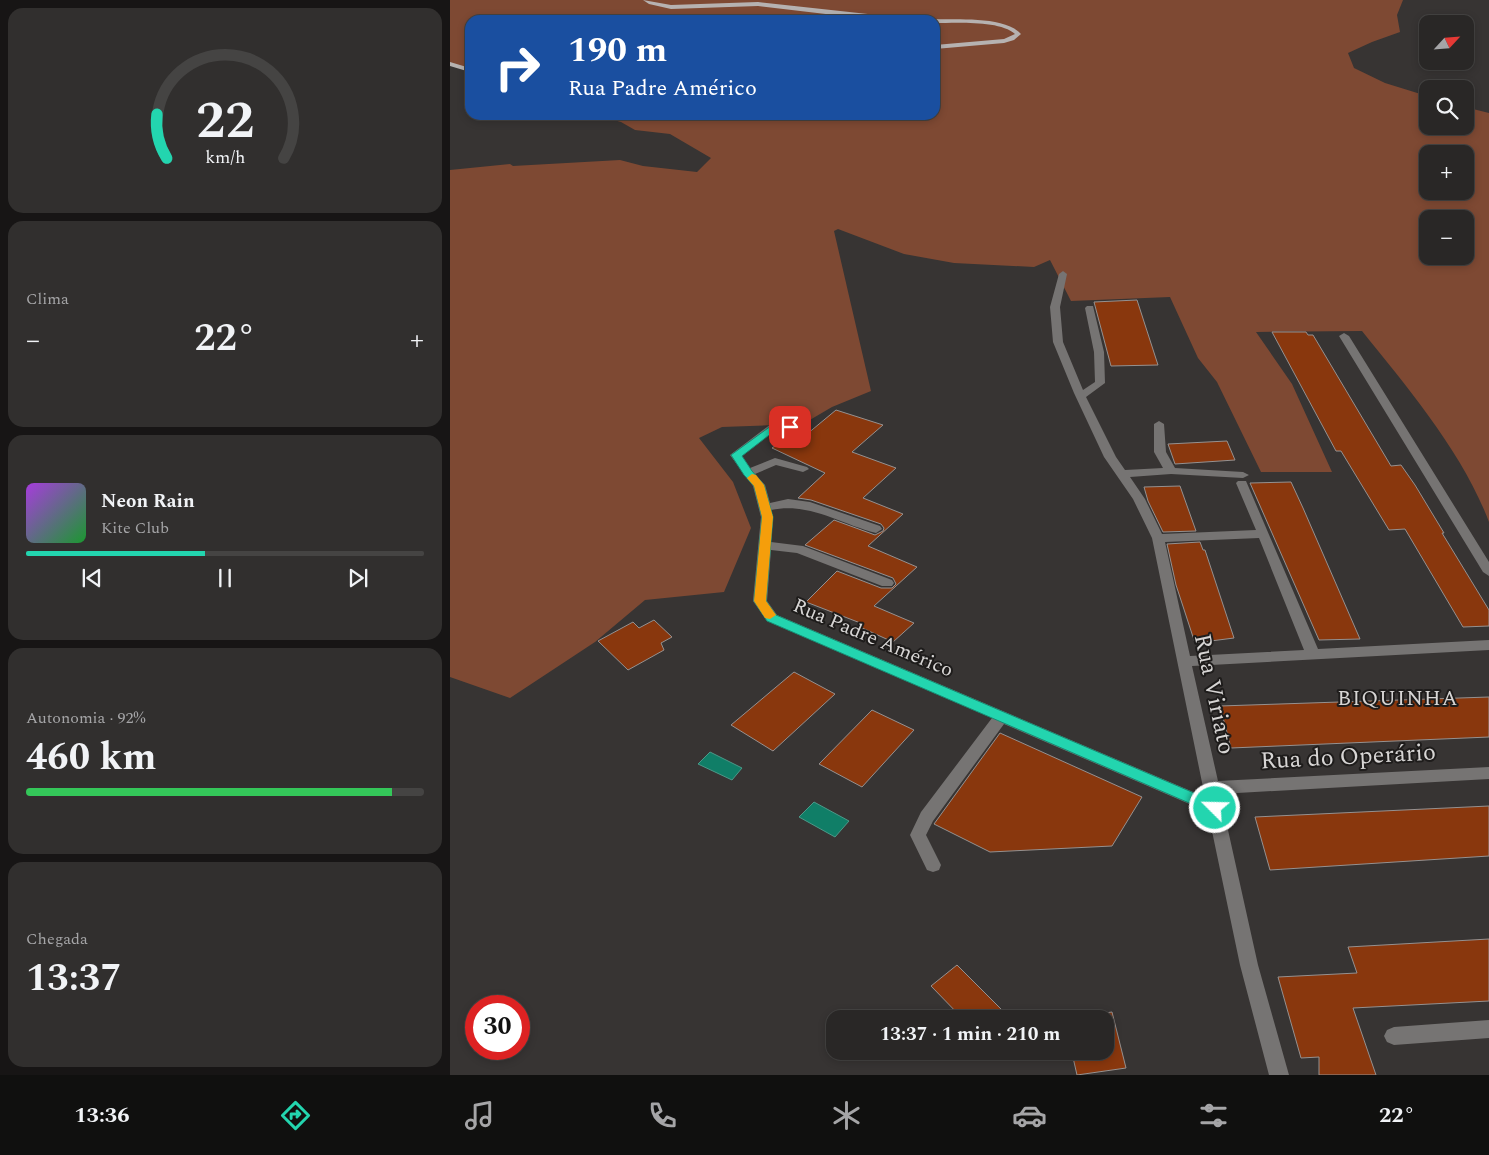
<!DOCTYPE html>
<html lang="pt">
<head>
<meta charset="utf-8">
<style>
	:root { --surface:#292726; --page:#312f2e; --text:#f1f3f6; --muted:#a5a5a7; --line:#454443; --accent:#23d5af }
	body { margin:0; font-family:Spectral,serif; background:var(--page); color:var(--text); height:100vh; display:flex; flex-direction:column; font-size:19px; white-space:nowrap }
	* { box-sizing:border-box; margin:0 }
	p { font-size:16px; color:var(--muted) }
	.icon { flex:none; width:28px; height:28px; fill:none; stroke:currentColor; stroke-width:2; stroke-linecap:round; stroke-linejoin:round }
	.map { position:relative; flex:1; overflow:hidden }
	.side { display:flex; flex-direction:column; gap:8px; padding:8px; background:#171515; width:450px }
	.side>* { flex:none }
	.guide { position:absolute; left:15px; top:15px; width:475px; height:105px; border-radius:15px; box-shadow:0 2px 8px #0003,0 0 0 1px var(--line); background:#1a4fa0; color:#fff; overflow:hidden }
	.needle { width:32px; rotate:64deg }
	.fabs { position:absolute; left:969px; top:15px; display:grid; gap:10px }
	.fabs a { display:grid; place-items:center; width:55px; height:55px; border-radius:10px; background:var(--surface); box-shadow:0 2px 8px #0003,0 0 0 1px var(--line); font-size:25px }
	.speed { position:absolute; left:15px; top:995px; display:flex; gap:10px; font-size:25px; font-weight:700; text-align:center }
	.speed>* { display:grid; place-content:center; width:65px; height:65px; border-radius:50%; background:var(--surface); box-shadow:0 2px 8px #0003,0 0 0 1px var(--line); line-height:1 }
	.speed .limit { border:8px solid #d22; background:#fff; color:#111 }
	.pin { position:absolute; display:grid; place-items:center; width:42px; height:42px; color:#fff; margin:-21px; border-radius:10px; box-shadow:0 2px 8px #0006 }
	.me { position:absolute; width:55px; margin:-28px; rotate:293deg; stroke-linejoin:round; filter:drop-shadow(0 0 4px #0008) }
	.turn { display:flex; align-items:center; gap:18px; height:105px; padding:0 20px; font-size:22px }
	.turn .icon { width:65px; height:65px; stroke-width:2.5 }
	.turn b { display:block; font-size:35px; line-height:42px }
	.big { font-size:38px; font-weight:700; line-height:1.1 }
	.side .tile { flex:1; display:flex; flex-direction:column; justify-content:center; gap:8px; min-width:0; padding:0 18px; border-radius:15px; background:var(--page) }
	.side .dial { align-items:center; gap:0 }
	.dial svg { height:130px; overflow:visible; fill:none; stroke:var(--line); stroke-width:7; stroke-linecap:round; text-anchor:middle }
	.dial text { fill:var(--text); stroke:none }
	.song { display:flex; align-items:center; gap:15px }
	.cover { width:60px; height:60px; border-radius:8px; background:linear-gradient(135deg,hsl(280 70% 55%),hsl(130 70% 35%)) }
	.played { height:5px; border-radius:2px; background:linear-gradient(90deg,var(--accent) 45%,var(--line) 45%) }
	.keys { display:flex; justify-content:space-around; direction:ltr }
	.heat { display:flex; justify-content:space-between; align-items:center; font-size:28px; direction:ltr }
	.charge { height:8px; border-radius:4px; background:linear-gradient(90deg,#34c759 92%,var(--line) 0) }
	.trip { position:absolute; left:376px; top:1010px; width:288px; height:50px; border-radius:15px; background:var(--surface); box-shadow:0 2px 8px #0003,0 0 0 1px var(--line); font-weight:700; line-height:50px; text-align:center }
	.dock { display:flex; height:80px; justify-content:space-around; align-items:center; background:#10100f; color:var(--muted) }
	.dock .icon { width:35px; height:35px }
	.dock .on { color:var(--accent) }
	.dock b { font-size:22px; color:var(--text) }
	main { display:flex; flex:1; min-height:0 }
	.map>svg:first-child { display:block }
	.green { fill:#7e4933; fill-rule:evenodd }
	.water { fill:#107e67; stroke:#4c9888 }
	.building { fill:#89370d; stroke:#959190 }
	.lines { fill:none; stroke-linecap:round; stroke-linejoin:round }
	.minor { fill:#767473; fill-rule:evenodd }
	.major { fill:#b6b2b1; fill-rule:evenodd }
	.route { fill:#23d5af; stroke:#178a72 }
	.slow { fill:#f59e0b }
	.labels { text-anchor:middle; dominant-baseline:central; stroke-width:4; stroke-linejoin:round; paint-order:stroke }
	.street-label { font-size:20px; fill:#d7d5d4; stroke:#1e1c1b }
	.neighbourhood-label { font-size:21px; letter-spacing:1px; fill:#d7d5d4; stroke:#1e1c1b }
	.near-street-label { font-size:24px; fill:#d7d5d4; stroke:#1e1c1b }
</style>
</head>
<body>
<main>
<section class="side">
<div class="tile dial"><svg viewBox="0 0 100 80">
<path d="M14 69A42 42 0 1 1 86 69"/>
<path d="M14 69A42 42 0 0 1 8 42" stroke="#23d5af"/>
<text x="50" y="56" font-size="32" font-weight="700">22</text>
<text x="50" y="72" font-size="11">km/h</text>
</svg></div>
<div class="tile"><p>Clima</p>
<div class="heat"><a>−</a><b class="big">22°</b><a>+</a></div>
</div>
<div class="tile">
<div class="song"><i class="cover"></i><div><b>Neon Rain</b><p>Kite Club</p></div></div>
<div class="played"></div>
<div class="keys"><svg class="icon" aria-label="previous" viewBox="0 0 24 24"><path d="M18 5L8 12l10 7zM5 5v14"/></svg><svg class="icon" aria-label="pause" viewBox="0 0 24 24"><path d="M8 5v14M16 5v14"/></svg><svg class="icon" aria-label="next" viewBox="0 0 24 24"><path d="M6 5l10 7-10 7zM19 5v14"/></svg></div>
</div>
<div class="tile"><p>Autonomia · 92%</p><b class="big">460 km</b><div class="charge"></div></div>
<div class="tile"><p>Chegada</p><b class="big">13:37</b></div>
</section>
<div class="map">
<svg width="1039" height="1075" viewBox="0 0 1039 1075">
	<rect width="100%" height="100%" fill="#373433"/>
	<!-- green -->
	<path class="green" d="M0,0h953l-6,15 3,17 -28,10 -24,11 6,15 31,15 42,13 1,30h37v-19l24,6v409c-26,-69 -81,-134 -127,-191l-106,1 36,52 40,88h-71l-44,-90 -19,-24 -28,-61 -99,4 -21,-41 -16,7 -80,-4 -50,-9 -66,-25 -4,2 37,160 -39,16 -29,17 -81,3 -23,11 34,44 18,46 -27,64 -79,8 -50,42 -85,56 -60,-21v-507l60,-6 3,2 107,-6 23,6 54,6 14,-14 -41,-24 -35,-4 -14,-8 -26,-7h340v-95h-465v49l-20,-6zM978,154h37v37h-37zM978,219h37v37h-37z"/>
	<!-- water -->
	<path class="water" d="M260,752l32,16 -10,12 -34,-16z
		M364,802l35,19 -14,16 -36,-20z"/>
	<!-- building -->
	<path class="building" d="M687,300l21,65 -47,1 -17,-64z
		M822,332h34l2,3h5l78,131 10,-1 14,20 29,48h-2l47,77v16l-26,1 -58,-98 -16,1 -48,-79h-5z
		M386,410l47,15 -31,27 44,16 -33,30 40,16 -35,32 49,21 -43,39 40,17 -21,19 -33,-15 3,-3 -57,-22 31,-31 44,17h11l4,-4 -3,-6 -88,-33 29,-25 41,15 8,-4 1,-3 -3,-4 -70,-24 -13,-2 27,-25 -53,-25 19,-13 10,4z
		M777,441l8,19 -60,4 -7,-20z
		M841,482l12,26 57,131 -41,1 -69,-157z
		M730,486l16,45 -33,1 -15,-31 -4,-14z
		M750,542l3,8h2l29,88 -39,5 -19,-58 -9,-41z
		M204,620l18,17 -11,6 3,7 -36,20 -30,-29 35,-19 6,6z
		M344,672l41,22 -62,57 -42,-26z
		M1039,697v40l-258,11 -11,-42z
		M422,710l42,20 -52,57 -43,-23z
		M550,733l142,64 -30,49 -122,6 -56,-28z
		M1039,806v50l-219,14 -15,-53z
		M1039,939v62l-136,7 23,67h-57v-18l-18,1 -23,-81 79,-4 -9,-26z
		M507,965l54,54h-48l-32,-33z
		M662,1012l14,56 -49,7 -5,-22 -27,4 -1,-6h61v-32h-44z"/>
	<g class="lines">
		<!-- minor -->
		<path class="minor" d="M613,271l4,3 -7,33 3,35 20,48 12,-8 -1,-30 -9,-44 2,-2h6l11,46 1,31 -19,14 30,60 9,13 38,-2 -9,-16v-28l5,-3 5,3 2,28 9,16 68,4 6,3 -6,3 -72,-4 -41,3 15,22 17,35 94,-4 -20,-47 2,-2h8l72,168 171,-9v10l-297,16 26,115 271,-14v12l-269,15 38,171 31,110h-20l-29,-110 -32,-153 -204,-88 -71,97 -7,14 15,30 -2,5 -6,2 -6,-2 -17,-35 11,-23 71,-94 -225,-97 -14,-20 8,-84 -8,-31 -23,-31 41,-31 38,1 1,2 -1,2 -4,1 -28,-1 -35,27 8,12 25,-10 32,9 2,2 -6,3 -27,-7 -21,9 10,11 5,18 18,-4 22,3 70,24 2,3 -6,4c-36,-9 -66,-31 -105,-23l2,7 -2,25 32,4 89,34 2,3 -2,3h-10l-85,-33 -26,-3 -4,51 10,14 428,182 -53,-259 -19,-39 -29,-42 -30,-64 -21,-51 -3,-35 9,-33zM809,538l45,112 -114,6 -25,-114z
			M894,333l5,3 140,226v14l-6,-4 -144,-236z
			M1039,1020v18l-95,7 -7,-3 -3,-6 3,-6 7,-3z"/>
		<!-- major -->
		<path class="major" d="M193,0l28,5 87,-3 165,18 -72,-3 -93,-11 -87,3 -22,-5z
			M485,19c23,1 70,-3 86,15l-7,6 -10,3 -69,6v-4l69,-6 11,-5c-15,-14 -60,-11 -80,-11v-3h-2z
			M0,62l20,6v4l-20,-6z"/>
	</g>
	<!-- route -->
	<path class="route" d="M325,423l15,1 5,3 -5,3 -13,-1 -35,27 10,15 12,14 9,32 -7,84 10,14 444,189 2,4 -2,4 -5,2 -5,-2 -443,-191 -13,-20 8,-84 -8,-31 -10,-11 -13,-20z"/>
	<!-- slow -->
	<path class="slow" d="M302,474l4,1 8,10 9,32 -7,84 10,14 -6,4 -5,-1 -11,-17 8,-84 -8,-31 -7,-8z"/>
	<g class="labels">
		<!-- street labels -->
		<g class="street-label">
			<text transform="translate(423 638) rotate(23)">Rua Padre Américo</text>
		</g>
		<!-- neighbourhood labels -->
		<g class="neighbourhood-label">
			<text x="948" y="699">BIQUINHA</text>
		</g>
		<!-- near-street labels -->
		<g class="near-street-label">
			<text transform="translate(764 694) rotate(78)">Rua Viriato</text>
			<text transform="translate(898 757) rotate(-3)">Rua do Operário</text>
		</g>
	</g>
</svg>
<div class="fabs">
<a><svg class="needle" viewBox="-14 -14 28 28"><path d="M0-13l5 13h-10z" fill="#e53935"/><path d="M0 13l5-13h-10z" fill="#a5a5a7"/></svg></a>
<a><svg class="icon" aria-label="search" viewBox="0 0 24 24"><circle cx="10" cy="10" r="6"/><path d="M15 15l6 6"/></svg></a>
<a>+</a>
<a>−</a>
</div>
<div class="speed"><div class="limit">30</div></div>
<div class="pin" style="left:340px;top:427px;background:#d93025"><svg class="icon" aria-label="arrive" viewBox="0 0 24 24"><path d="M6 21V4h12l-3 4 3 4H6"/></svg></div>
<svg class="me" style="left:765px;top:808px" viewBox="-20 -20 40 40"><circle r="17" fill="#23d5af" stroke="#fff" stroke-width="3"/><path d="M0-11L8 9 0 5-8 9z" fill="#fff"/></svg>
<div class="trip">13:37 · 1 min · 210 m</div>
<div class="guide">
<div class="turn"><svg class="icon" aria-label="right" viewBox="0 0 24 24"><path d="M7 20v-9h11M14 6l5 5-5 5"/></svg><div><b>190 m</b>Rua Padre Américo</div></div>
</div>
</div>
</main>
<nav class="dock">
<b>13:36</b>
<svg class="icon on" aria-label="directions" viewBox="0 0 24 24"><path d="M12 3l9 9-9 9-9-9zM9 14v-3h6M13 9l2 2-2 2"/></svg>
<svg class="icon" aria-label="music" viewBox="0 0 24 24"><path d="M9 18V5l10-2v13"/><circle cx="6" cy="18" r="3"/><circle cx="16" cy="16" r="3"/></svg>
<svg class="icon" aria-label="phone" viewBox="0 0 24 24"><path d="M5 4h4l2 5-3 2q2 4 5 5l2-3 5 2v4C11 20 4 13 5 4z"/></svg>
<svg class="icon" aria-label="climate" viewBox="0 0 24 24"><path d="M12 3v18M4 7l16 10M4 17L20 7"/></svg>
<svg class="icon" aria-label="car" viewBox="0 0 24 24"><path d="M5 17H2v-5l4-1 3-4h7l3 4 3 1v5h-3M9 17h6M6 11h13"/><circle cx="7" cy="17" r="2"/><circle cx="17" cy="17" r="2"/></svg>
<svg class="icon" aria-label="filters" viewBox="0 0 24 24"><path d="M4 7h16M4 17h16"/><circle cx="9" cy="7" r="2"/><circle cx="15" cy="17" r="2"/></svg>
<b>22°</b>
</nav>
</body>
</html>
